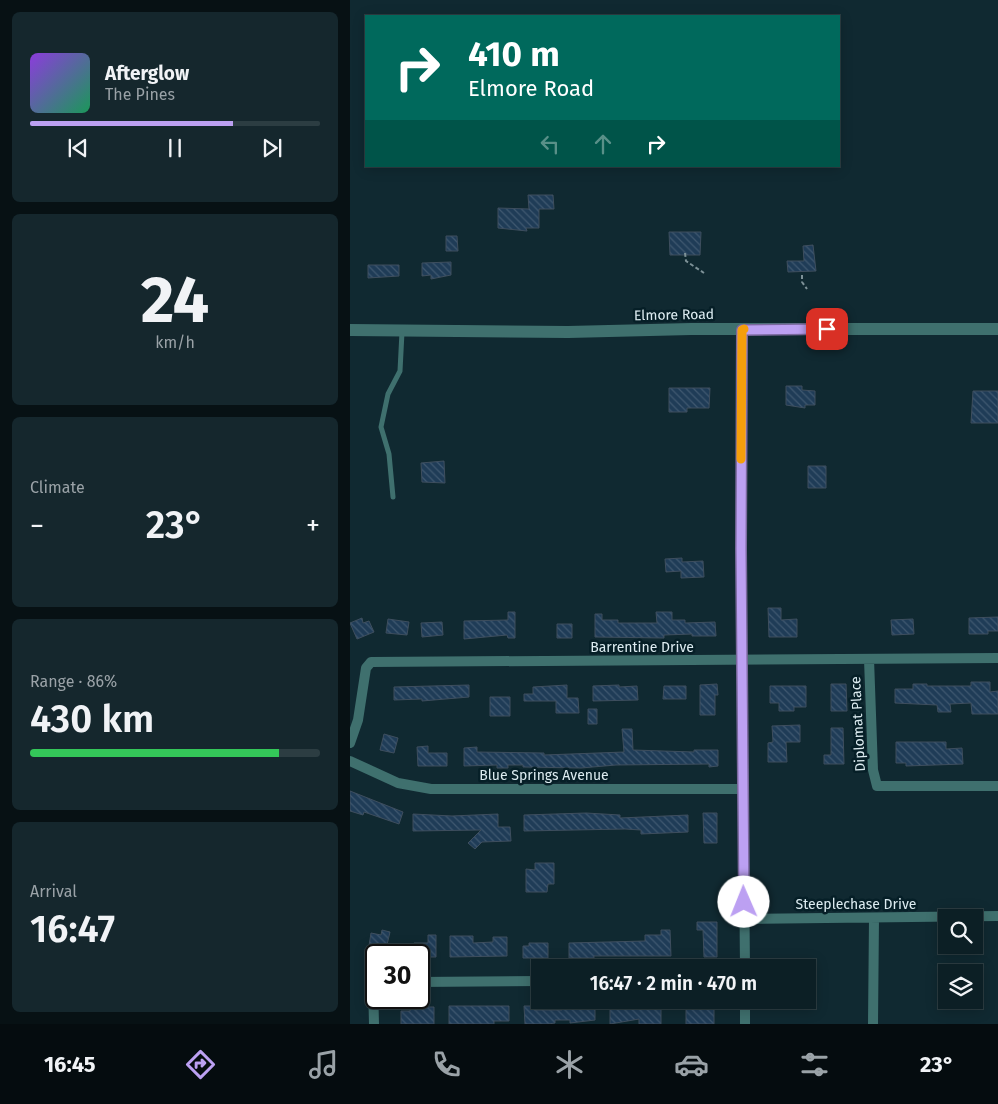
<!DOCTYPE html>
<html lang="en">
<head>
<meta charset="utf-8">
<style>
	:root { --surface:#0c1f25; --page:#15272d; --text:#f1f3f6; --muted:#9aa2a7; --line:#2c3d42; --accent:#bca0f2 }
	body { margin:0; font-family:"Fira Sans",sans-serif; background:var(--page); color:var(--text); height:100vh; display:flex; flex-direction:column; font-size:19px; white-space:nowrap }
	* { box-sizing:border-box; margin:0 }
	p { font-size:16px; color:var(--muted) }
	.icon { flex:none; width:28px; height:28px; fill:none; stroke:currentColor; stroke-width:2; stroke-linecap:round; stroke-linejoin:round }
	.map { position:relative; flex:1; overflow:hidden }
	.panel { display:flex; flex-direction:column; gap:12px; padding:12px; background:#071114; width:350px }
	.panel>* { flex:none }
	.banner { position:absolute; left:15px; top:15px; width:475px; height:152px; border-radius:0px; box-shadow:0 2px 12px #0003,0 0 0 1px var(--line); background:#00695c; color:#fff; overflow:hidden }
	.fabs { position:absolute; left:588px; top:909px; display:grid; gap:10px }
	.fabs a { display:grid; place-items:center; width:45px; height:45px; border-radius:0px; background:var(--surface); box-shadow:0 2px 12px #0003,0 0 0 1px var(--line); font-size:25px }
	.speed { position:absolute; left:15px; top:944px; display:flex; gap:10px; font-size:25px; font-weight:700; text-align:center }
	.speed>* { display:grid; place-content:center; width:65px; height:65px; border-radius:50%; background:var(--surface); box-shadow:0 2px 12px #0003,0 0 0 1px var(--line); line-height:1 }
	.speed .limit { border:2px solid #111; border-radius:8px; background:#fff; color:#111 }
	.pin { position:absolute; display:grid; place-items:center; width:42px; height:42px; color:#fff; margin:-21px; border-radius:10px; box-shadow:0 2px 8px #0006 }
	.me { position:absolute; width:55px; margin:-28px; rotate:359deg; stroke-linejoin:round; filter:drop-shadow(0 0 4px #0008) }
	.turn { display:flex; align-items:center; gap:18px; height:105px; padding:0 20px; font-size:22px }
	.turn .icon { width:65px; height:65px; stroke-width:2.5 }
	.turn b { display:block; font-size:35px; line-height:42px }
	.lanes { display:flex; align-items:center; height:48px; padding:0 20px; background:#0003; justify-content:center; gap:25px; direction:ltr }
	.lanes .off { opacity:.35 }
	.big { font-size:38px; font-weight:600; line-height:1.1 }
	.panel .tile { flex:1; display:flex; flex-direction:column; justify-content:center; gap:8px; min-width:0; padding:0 18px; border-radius:8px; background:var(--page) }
	.panel .dial { align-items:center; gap:0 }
	.dial b { font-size:65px; line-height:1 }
	.song { display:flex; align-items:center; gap:15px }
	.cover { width:60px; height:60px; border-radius:8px; background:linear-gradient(135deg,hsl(270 70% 55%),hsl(150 70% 35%)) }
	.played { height:5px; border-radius:2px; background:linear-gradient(90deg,var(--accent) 70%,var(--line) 70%) }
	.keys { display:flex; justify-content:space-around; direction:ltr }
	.heat { display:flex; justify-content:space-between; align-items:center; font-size:28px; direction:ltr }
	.charge { height:8px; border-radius:4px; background:linear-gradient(90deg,#34c759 86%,var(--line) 0) }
	.trip { position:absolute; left:181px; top:959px; width:285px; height:50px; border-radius:0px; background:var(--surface); box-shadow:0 2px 12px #0003,0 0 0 1px var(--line); font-weight:600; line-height:50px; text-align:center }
	.tabs { display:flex; height:80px; justify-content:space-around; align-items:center; background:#050c0f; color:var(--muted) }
	.tabs .icon { width:35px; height:35px }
	.tabs .selected { color:var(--accent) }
	.tabs b { font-size:22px; color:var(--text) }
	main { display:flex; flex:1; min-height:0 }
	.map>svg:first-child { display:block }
	.building { fill:url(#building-back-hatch); stroke:#3e4e5e }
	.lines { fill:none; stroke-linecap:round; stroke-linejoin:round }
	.path { stroke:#7d9197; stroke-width:2; stroke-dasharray:4 2.5; stroke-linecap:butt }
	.service { stroke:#3f706e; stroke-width:5 }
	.minor { stroke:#3f706e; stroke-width:10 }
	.tertiary { stroke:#3f706e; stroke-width:12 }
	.route-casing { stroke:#7a689d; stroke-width:12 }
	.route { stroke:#bca0f2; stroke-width:9 }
	.slow { stroke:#f59e0b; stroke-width:9 }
	.labels { text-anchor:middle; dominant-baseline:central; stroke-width:5; stroke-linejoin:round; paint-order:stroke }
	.street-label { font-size:14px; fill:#ddecf1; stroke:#061f27 }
</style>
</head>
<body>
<main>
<section class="panel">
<div class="tile">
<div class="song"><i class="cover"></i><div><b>Afterglow</b><p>The Pines</p></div></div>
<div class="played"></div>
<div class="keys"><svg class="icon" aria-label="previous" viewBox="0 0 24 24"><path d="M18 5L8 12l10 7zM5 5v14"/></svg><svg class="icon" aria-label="pause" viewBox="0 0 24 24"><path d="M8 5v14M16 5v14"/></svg><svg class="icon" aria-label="next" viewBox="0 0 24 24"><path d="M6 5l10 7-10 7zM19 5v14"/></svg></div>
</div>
<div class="tile dial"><b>24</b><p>km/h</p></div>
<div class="tile"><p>Climate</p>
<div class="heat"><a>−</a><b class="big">23°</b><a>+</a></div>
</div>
<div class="tile"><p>Range · 86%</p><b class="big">430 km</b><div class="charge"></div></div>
<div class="tile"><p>Arrival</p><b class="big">16:47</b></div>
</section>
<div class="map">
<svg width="648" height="1024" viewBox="0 0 648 1024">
	<defs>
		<pattern id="building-back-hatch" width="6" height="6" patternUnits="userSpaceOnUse" patternTransform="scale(1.25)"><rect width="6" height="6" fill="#1f3c57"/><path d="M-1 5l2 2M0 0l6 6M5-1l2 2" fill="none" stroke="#3f5870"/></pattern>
	</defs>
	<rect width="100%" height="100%" fill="#102931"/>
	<!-- building -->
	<path class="building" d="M178,195h25l1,14h-15v19h-13l1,3 -29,-3v-20l31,1z
		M319,232h32l-1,23h-30z
		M96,236h11l1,15h-12z
		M463,245l3,26 -28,1 -1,-11h17l-1,-15z
		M101,262v13l-20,4v-4l-9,1v-13z
		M18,265h31v11l-31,2z
		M436,386h16v4l13,1v14h-10v3l-19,-3z
		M319,388h41l-1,20h-22v4h-18z
		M623,391h25v32h-27z
		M94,461l1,22 -23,-1 -1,-19z
		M458,466h18v22h-18z
		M332,558v4l21,-1 1,16 -23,1v-7l-15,1 -1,-13z
		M418,608h13v12l16,-1v18h-28z
		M158,612h7v26h-7l-1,-3 -43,4v-18l44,-1z
		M306,612h16v8h13v3l30,-1 1,14h-24v-2l-28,1v3l-69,-1v-23h7v6h16v3h39z
		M648,617v14h-10v3h-19v-16z
		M12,618l1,5 6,-2 5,11 -17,7 -7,-16z
		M38,619l21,3 -2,13 -21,-2z
		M563,619l1,15 -22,1 -1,-15z
		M92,622l1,13 -21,2 -1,-14z
		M207,624h15v14h-15z
		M621,682h19v10l8,-1v23h-26l-1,-11 -21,1 1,8h-13l-1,-7 -42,-2v-14h18v-5h14v2h44z
		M367,684l1,11h-3v20h-15v-30z
		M481,684h15l1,27h-16z
		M119,685v12l-47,4v-2l-28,1v-13z
		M217,685v13h11l1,15h-23v-12h-32v-7h9v-7z
		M269,685v2l18,-1 1,14 -45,1v-15z
		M314,686h22v13h-23z
		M420,686h36v21h-12v4h-15v-8h-9z
		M140,697h20v19h-20z
		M238,709h9v15h-9z
		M450,725v17h-14l1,20h-19v-19l5,-1 -1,-16z
		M481,728h12l1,36h-20v-9h7z
		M272,729h10l1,21 61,2v-2h24v16l-9,1v-3l-93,1 -35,3 -58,-1v-2h-15v3h-11v-3l-33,1v-18l13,-1v5l67,1v2l80,-3z
		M34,734l14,4 -4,15 -14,-3z
		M546,742h50v7l16,-1 1,16 -57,2v-3h-10z
		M78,746v7h19v13h-29l-1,-19z
		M0,791l53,21 -4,12 -35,-12 -1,3 -13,-4z
		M236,813l34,2v3l68,-3v17l-47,2v-4l-16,-1 -101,2v-16z
		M353,813h14v30h-13z
		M63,814l39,2 46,-2v13h12l1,14 -29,1 -7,7 -7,-6 13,-13 -68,1z
		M185,863h19v21h-6l-1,8h-21v-23l9,1z
		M347,922h20v35h-13l-1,-27h-6z
		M32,930l8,2 -4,17 -17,-3 2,-13 10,2z
		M311,930h9l1,26h-77v2h-25v-15l76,-2v-6h16z
		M78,935h8v22h-17v-2h-5v-12h14z
		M100,936h23v7l20,-1v-5h14v19l-57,1z
		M179,943h19v15h-25v-12h6z
		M282,1005l29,1v18h-22v-5l-29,5v-18z
		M99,1006h60v15h-15v3h-45z
		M174,1006h10v4h28v-4h33v14l-25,3v-3h-15v3l-7,1h-23z
		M60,1007h24v17h-33v-13h9z
		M336,1009h28v15h-28z"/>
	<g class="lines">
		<!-- path -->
		<path class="path" d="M335,253l1,8 18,12
			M452,275v7l5,7"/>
		<!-- service -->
		<path class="service" d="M43,497l-4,-43 -8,-27 7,-33 12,-23 2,-39"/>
		<!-- minor -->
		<path class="minor" d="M392,329l-1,220 4,419
			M519,659l4,111 4,16h121
			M0,743l8,-23 8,-52 5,-6 627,-4
			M0,761l48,22 33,6h313
			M395,919l253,-3
			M69,982l121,-1
			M395,1000v24
			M24,1024l-1,-41h3
			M523,1024l1,-106"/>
		<!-- tertiary -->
		<path class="tertiary" d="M0,330l218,2 123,-3h307"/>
	</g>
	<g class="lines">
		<defs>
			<path id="route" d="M394,902l-3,-353 1,-219 85,-1"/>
		</defs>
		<!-- route casing -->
		<use href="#route" class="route-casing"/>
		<!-- route -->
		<use href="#route" class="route"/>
		<!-- slow -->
		<path class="slow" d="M391,459l1,-129 2,-1"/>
	</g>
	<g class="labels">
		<!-- street labels -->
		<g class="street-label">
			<text transform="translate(324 315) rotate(-1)">Elmore Road</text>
			<text x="292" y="647">Barrentine Drive</text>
			<text transform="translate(508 724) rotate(-93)">Diplomat Place</text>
			<text x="194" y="775">Blue Springs Avenue</text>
			<text x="506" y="904">Steeplechase Drive</text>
		</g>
	</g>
</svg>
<div class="fabs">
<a><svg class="icon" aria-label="search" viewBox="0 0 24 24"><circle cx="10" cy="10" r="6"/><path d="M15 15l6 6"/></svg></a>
<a><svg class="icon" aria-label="layers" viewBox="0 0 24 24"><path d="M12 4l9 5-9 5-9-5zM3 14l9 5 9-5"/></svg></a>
</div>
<div class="speed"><div class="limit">30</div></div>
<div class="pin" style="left:477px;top:329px;background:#d93025"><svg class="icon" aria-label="arrive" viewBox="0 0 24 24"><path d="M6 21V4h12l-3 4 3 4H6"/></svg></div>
<svg class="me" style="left:394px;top:902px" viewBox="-20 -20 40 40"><circle r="19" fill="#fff"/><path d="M0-13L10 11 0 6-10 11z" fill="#bca0f2"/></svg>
<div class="trip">16:47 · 2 min · 470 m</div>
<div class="banner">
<div class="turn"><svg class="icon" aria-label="right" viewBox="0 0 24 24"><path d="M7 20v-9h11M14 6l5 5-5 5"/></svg><div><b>410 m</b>Elmore Road</div></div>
<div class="lanes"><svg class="icon off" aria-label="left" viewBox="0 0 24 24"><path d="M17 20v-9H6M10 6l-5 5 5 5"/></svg><svg class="icon off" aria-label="ahead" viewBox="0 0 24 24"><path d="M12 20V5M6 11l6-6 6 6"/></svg><svg class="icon" aria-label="right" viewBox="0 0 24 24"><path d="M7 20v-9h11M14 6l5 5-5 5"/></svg></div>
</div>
</div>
</main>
<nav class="tabs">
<b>16:45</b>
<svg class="icon selected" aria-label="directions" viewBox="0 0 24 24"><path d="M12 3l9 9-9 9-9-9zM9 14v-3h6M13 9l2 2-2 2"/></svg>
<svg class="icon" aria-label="music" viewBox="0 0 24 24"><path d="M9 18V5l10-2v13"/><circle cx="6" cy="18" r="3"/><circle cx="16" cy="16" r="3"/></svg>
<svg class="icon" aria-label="phone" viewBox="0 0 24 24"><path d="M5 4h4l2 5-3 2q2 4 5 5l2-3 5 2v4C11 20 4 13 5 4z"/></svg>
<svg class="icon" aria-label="climate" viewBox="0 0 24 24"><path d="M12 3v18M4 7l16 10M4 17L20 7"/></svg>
<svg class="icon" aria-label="car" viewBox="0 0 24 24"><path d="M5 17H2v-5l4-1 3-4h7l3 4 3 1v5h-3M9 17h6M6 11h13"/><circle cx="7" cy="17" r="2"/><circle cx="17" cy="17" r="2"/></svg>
<svg class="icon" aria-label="filters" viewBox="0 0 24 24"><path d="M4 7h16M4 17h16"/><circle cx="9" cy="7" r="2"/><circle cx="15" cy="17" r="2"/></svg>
<b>23°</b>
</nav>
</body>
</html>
